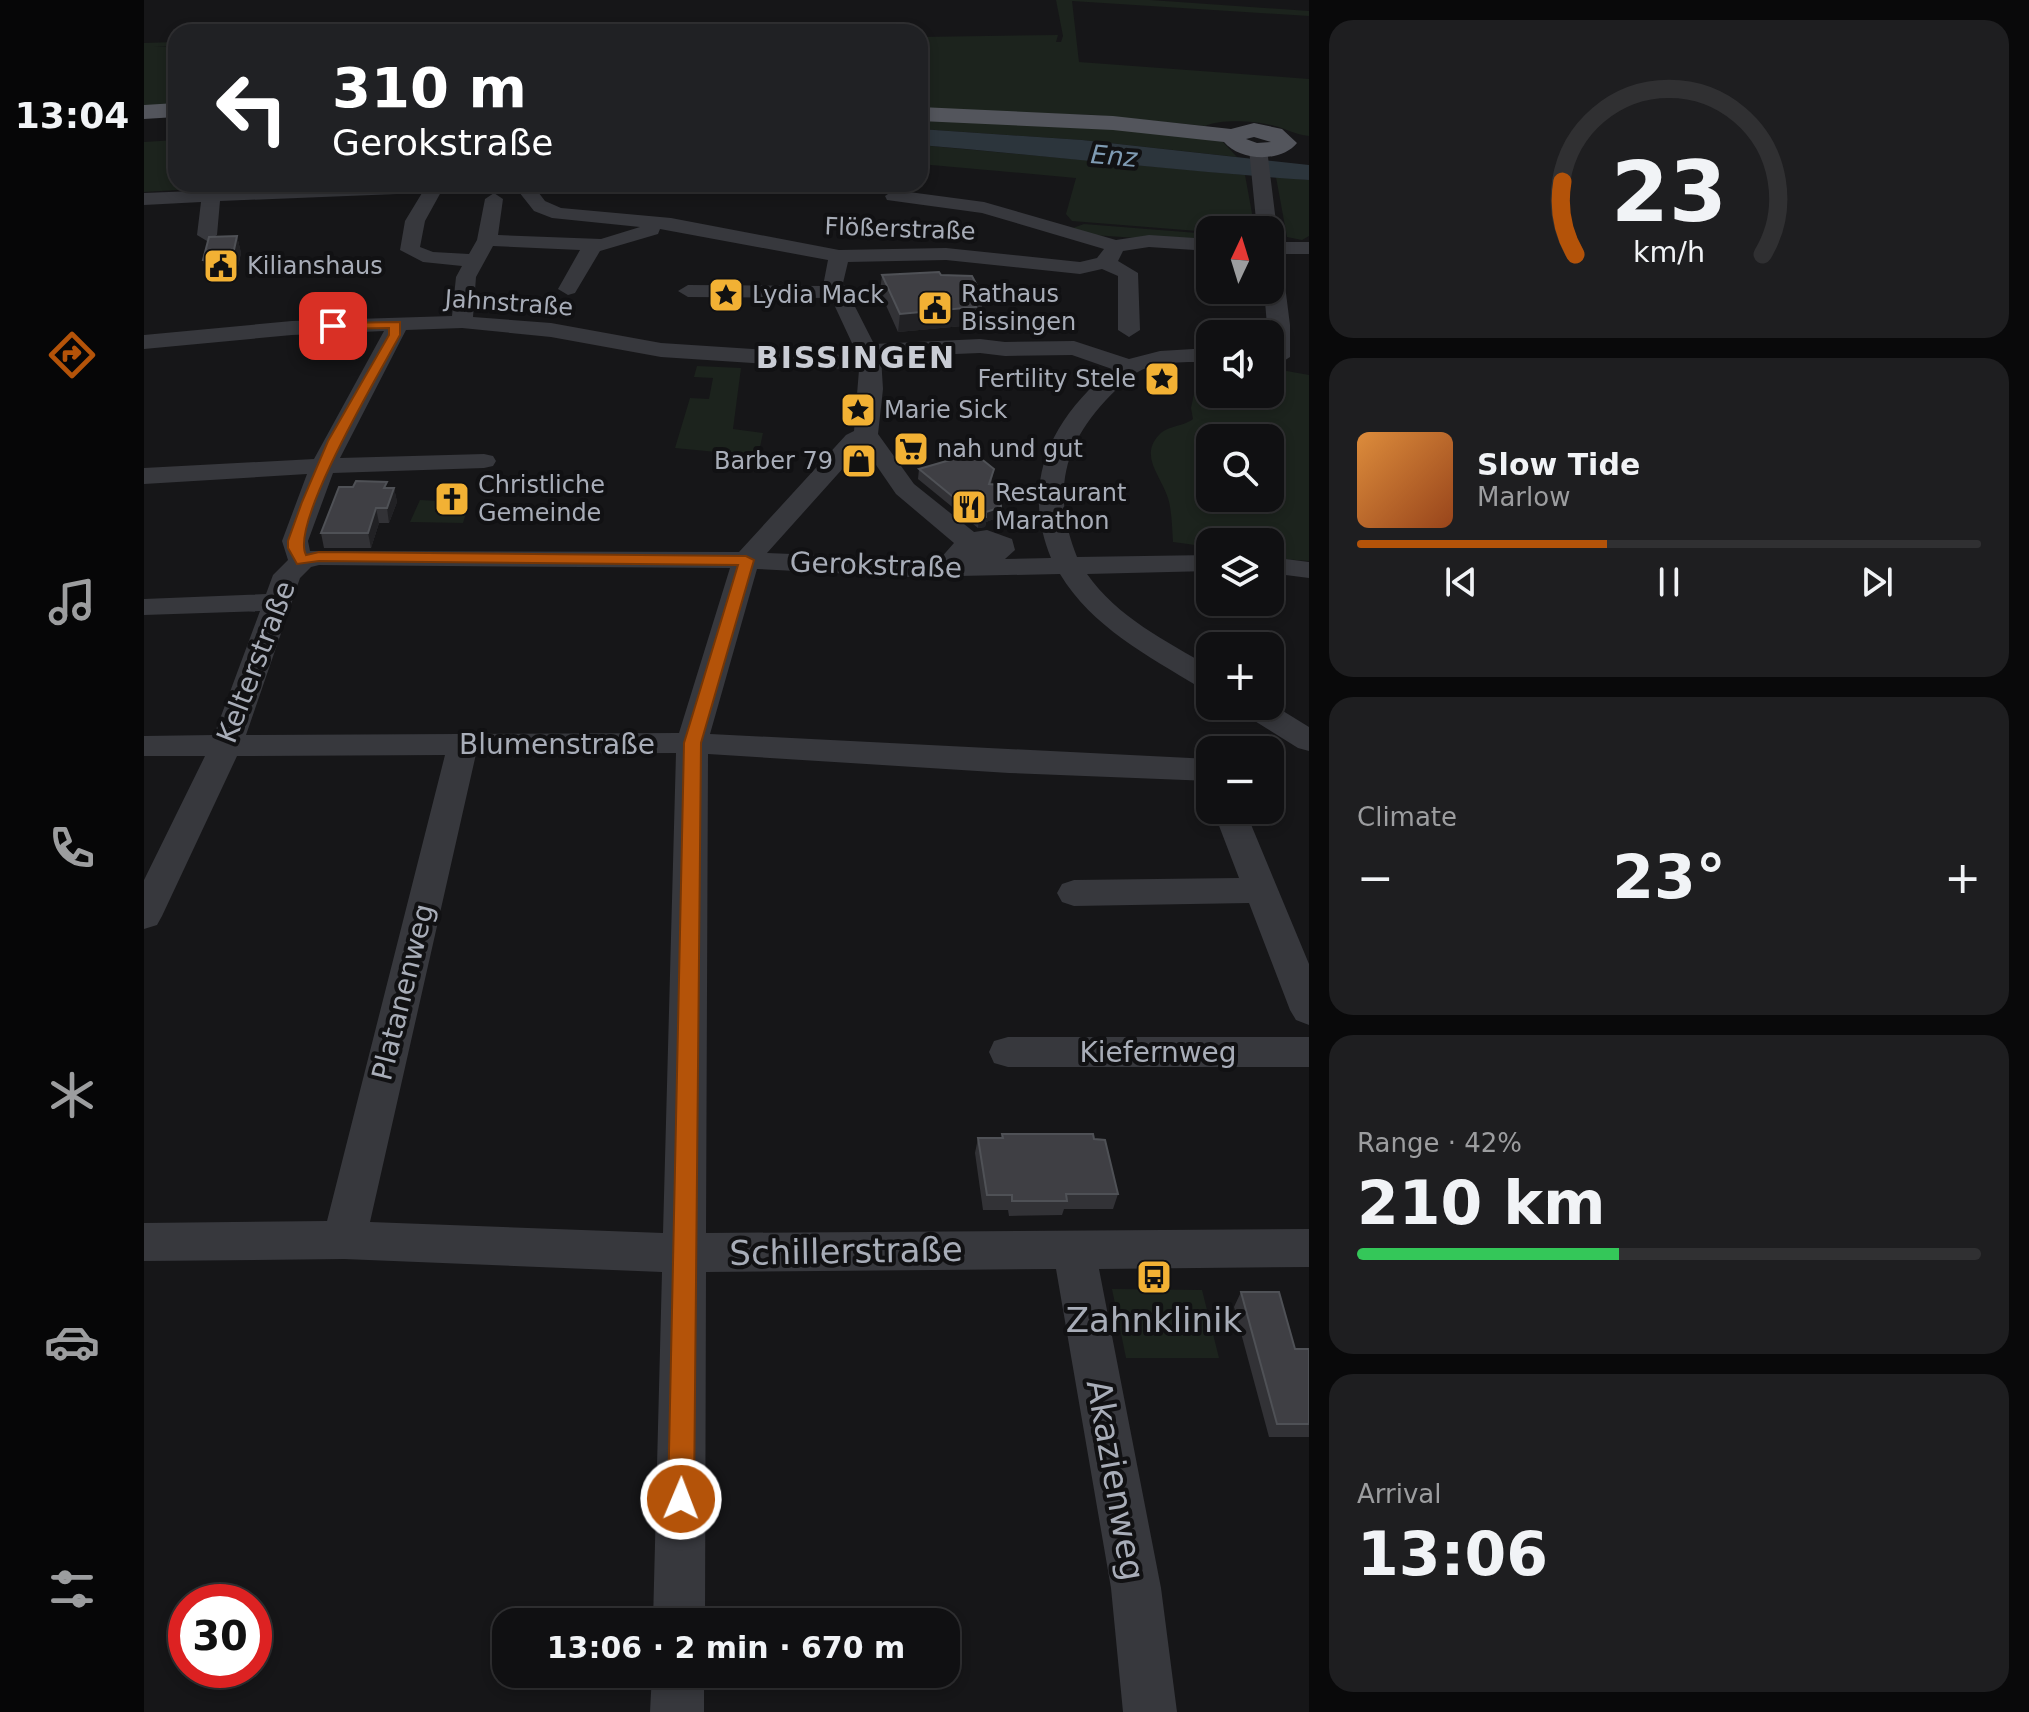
<!DOCTYPE html>
<html lang="en">
<head>
<meta charset="utf-8">
<style>
	:root { --surface:#101012; --page:#1e1e20; --text:#f1f3f6; --muted:#9c9d9f; --line:#303032; --accent:#b45309 }
	body { margin:0; font-family:"DejaVu Sans",sans-serif; background:var(--page); color:var(--text); height:100vh; display:flex; flex-direction:column; font-size:30px; white-space:nowrap }
	* { box-sizing:border-box; margin:0 }
	p { font-size:26px; color:var(--muted) }
	.icon { flex:none; width:44px; height:44px; fill:none; stroke:currentColor; stroke-width:2; stroke-linecap:round; stroke-linejoin:round }
	.map { position:relative; flex:1; overflow:hidden }
	.panel { display:flex; flex-direction:column; gap:20px; padding:20px; background:#09090a; width:720px }
	.panel>* { flex:none }
	.top-card { position:absolute; left:24px; top:24px; width:760px; height:168px; border-radius:24px; box-shadow:0 4px 12px #0003,0 0 0 2px var(--line); background:#202124; color:#fff; overflow:hidden }
	.needle { width:52px; rotate:4deg }
	.tools { position:absolute; left:1052px; top:216px; display:grid; gap:16px }
	.tools a { display:grid; place-items:center; width:88px; height:88px; border-radius:16px; background:var(--surface); box-shadow:0 4px 12px #0003,0 0 0 2px var(--line); font-size:40px }
	.speed { position:absolute; left:24px; top:1584px; display:flex; gap:16px; font-size:40px; font-weight:700; text-align:center }
	.speed>* { display:grid; place-content:center; width:104px; height:104px; border-radius:50%; background:var(--surface); box-shadow:0 4px 12px #0003,0 0 0 2px var(--line); line-height:1 }
	.speed .limit { border:12px solid #d22; background:#fff; color:#111 }
	.pin { position:absolute; display:grid; place-items:center; width:68px; height:68px; color:#fff; margin:-34px; border-radius:16px; box-shadow:0 4px 12px #0006 }
	.me { position:absolute; width:88px; margin:-44px; rotate:1deg; stroke-linejoin:round; filter:drop-shadow(0 0 6px #0008) }
	.turn { display:flex; align-items:center; gap:28px; height:168px; padding:0 32px; font-size:36px }
	.turn .icon { width:104px; height:104px; stroke-width:2.5 }
	.turn b { display:block; font-size:56px; line-height:68px }
	.big { font-size:60px; font-weight:800; line-height:1.1 }
	.panel .card { flex:1; display:flex; flex-direction:column; justify-content:center; gap:12px; min-width:0; padding:0 28px; border-radius:24px; background:var(--page) }
	.panel .dial { align-items:center; gap:0 }
	.dial svg { height:208px; overflow:visible; fill:none; stroke:var(--line); stroke-width:7; stroke-linecap:round; text-anchor:middle }
	.dial text { fill:var(--text); stroke:none }
	.song { display:flex; align-items:center; gap:24px }
	.cover { width:96px; height:96px; border-radius:12px; background:linear-gradient(135deg,hsl(30 70% 55%),hsl(20 70% 35%)) }
	.played { height:8px; border-radius:4px; background:linear-gradient(90deg,var(--accent) 40%,var(--line) 40%) }
	.keys { display:flex; justify-content:space-around; direction:ltr }
	.heat { display:flex; justify-content:space-between; align-items:center; font-size:44px; direction:ltr }
	.charge { height:12px; border-radius:6px; background:linear-gradient(90deg,#34c759 42%,var(--line) 0) }
	.trip { position:absolute; left:348px; top:1608px; width:468px; height:80px; border-radius:24px; background:var(--surface); box-shadow:0 4px 12px #0003,0 0 0 2px var(--line); font-weight:800; line-height:80px; text-align:center }
	main { display:flex; flex:1; min-height:0 }
	.dock { display:flex; flex-direction:column; width:144px; justify-content:space-around; align-items:center; background:#060607; color:var(--muted) }
	.dock .icon { width:56px; height:56px }
	.dock .on { color:var(--accent) }
	.dock b { font-size:36px; color:var(--text) }
	.map>svg:first-child { display:block }
	.green { fill:#1c231d; fill-rule:evenodd }
	.water { fill:#2c353c }
	.lines { fill:none; stroke-linecap:round; stroke-linejoin:round }
	.minor { fill:#37383d; fill-rule:evenodd }
	.major { fill:#53555c; fill-rule:evenodd }
	.wall { fill:#323236 }
	.shaded-wall { fill:#212124 }
	.building { fill:#3f3f44; stroke:#4f5156; stroke-width:2 }
	.route { fill:#b45309; stroke:#753606; stroke-width:2 }
	.labels { text-anchor:middle; dominant-baseline:central; stroke-width:8; stroke-linejoin:round; paint-order:stroke }
	.far-street-label { font-size:24px; fill:#a8adb8; stroke:#111113 }
	.far-poi-label { font-size:24px; fill:#a8adb8; stroke:#111113; text-anchor:start }
	.far-water-label { font-size:26px; font-style:italic; fill:#7f9bb3; stroke:#111113 }
	.street-label { font-size:28px; fill:#a8adb8; stroke:#111113 }
	.far-district-label { font-size:30px; font-weight:bold; letter-spacing:2px; fill:#c9ccd4; stroke:#111113 }
	.near-street-label { font-size:34px; fill:#a8adb8; stroke:#111113 }
	.near-poi-label { font-size:34px; fill:#a8adb8; stroke:#111113 }
</style>
</head>
<body>
<main>
<nav class="dock">
<b>13:04</b>
<svg class="icon on" aria-label="directions" viewBox="0 0 24 24"><path d="M12 3l9 9-9 9-9-9zM9 14v-3h6M13 9l2 2-2 2"/></svg>
<svg class="icon" aria-label="music" viewBox="0 0 24 24"><path d="M9 18V5l10-2v13"/><circle cx="6" cy="18" r="3"/><circle cx="16" cy="16" r="3"/></svg>
<svg class="icon" aria-label="phone" viewBox="0 0 24 24"><path d="M5 4h4l2 5-3 2q2 4 5 5l2-3 5 2v4C11 20 4 13 5 4z"/></svg>
<svg class="icon" aria-label="climate" viewBox="0 0 24 24"><path d="M12 3v18M4 7l16 10M4 17L20 7"/></svg>
<svg class="icon" aria-label="car" viewBox="0 0 24 24"><path d="M5 17H2v-5l4-1 3-4h7l3 4 3 1v5h-3M9 17h6M6 11h13"/><circle cx="7" cy="17" r="2"/><circle cx="17" cy="17" r="2"/></svg>
<svg class="icon" aria-label="filters" viewBox="0 0 24 24"><path d="M4 7h16M4 17h16"/><circle cx="9" cy="7" r="2"/><circle cx="15" cy="17" r="2"/></svg>
</nav>
<div class="map">
<svg width="1165" height="1712" viewBox="0 0 1165 1712">
	<rect width="100%" height="100%" fill="#161618"/>
	<!-- green -->
	<path class="green" d="M912,0h94l159,11v5l-237,-15 7,61 230,17v57c-14,-1 -24,-8 -38,-11 -18,-4 -49,-6 -66,1l-110,-11 -175,-5v-73l138,-2 -2,7h5l2,-6z
		M32,42v4h-22l22,1v59l-32,2v-65z
		M776,116l135,6 153,15 15,5 14,15 -155,-17 -162,-11z
		M31,140l1,44h103l-135,8v-50z
		M776,145l325,30 10,55 -45,2 -138,-11 -6,-7 10,-36 -156,-14z
		M1132,177l33,3v56l-7,4 -15,-3z
		M940,224l126,10v9l-117,-8 -20,-7z
		M1065,364l1,30h60v-26l39,7v186l-39,-3v-16h-60v5l-37,-5c-1,-14 -1,-31 -5,-44 -7,-22 -29,-42 -9,-63 9,-10 24,-8 34,-16l-2,-11 8,-37zM1066,438h60v60h-60z
		M553,366l44,2 -8,61 30,4 -5,23 -83,-8 15,-50 19,1 4,-21 -19,-1z
		M276,500l18,1 -3,11 31,1 -3,10 -53,-1z
		M968,1289l90,1 17,68h-93z"/>
	<!-- water -->
	<path class="water" d="M776,129l162,11 227,25v15c-130,-9 -259,-24 -389,-35z"/>
	<g class="lines">
		<!-- minor -->
		<path class="minor" d="M1114,144l9,5 10,81 -7,5v-5h-13l-8,-81z
			M219,184h169l13,17 16,7 110,10 168,32 107,-2 134,14 17,-4 7,-9 -122,-36 -95,-13 -2,-4 9,-6 90,12 132,38 33,-5 61,4v12l-61,-4 -26,4 -5,10 20,12 2,57 -11,7 -11,-7v-54l-16,-7 -22,5 -134,-14 -98,2 -5,21 31,61 106,-5 25,3 69,-1 55,18 31,-8 50,-3v14c-20,0 -42,-1 -61,5 -18,6 -30,20 -43,33 -45,48 -53,97 -29,157l133,-2v16l-123,3c30,43 79,67 123,93v22l-11,-2c-51,-31 -107,-60 -139,-113l-149,3 -154,-8 -47,165 500,25v22l-201,-8 -301,-19 -2,479 603,-4v38l-210,2 62,319 16,124h-54l-12,-124 -55,-319 -350,3 -1,350h-52l9,-350 -318,-13 -200,2v-38l183,-2 118,-466 -208,1 -75,160 -5,9 -13,4v-49l61,-124h-61v-20l70,-1 46,-124 -116,4v-16l122,-5 7,-19 15,-15 -6,-19 25,-67 -163,10v-16l170,-9 70,-128 -92,4 -148,14v-14l148,-14 160,-5 4,-39 6,-11 -39,-4 -23,-12 5,-29 17,-28 -202,8 -3,34 -10,6 -10,-6 4,-33 -57,3v-12zM350,189l25,3 15,19 18,7 88,9 -39,12 -103,-4 5,-36 -9,-6 -9,6 -8,41 -8,14 -36,-2 -13,-5 5,-26 16,-29zM516,229l168,31 -5,26 -135,-1 -10,6 10,6 143,1 27,58 -197,-13 -110,-20 -78,-6 3,-40 17,-31 87,4 -22,39 10,6 7,-2 25,-42 58,-17zM318,328l89,9 110,20 198,13 -5,61 -8,4 -107,117 -429,-1 -2,-10 25,-68 151,-5 9,-2 3,-5 -3,-5 -9,-2 -144,4 66,-128zM836,353l25,3 67,-1 40,14c-61,50 -92,113 -61,189l-46,1 10,-9 -3,-11 -25,-9 -13,2 -60,-48 -36,-50 5,-45 -2,-32zM719,446l33,48 58,49 -15,17 -172,-7zM175,565l411,3 -51,165 -433,2 54,-157 11,-11zM532,753l-13,480 -293,-11 106,-468z
			M1126,242h39v12h-28l9,71v32l-11,7 -9,-4 -6,-70h6z
			M1126,557l39,5v16l-39,-5z
			M1126,703l39,24v24l-11,-3 -56,-35 -4,-7h32z
			M1069,810h32l64,154v61l-13,-5 -6,-10 -41,-107 -175,3 -12,-4 -5,-9 5,-9 12,-4 165,-2z
			M864,1037h301v30h-301l-14,-4 -5,-11 5,-11z
			M508,1674h52v38h-54z"/>
		<!-- major -->
		<path class="major" d="M32,103v14l-32,2v-14z
			M776,107l193,9 118,13 23,-6 28,6 15,14c-16,20 -57,18 -73,-1l-111,-12 -193,-9zM1110,137l17,5 -14,1 -11,-4z"/>
	</g>
	<!-- wall -->
	<path class="wall" d="M93,236l4,17 -5,23 -29,1 -4,-17z
		M738,275h59l42,22 -2,17 -6,1 -2,10 -75,7 -18,-40z
		M775,469h75l-3,15 10,23 -2,10 -13,5 -1,5 -7,1 -60,-49z
		M244,488h6l3,14 -8,21h-10l-8,25h-47l-3,-15z
		M858,1134l92,5 24,55 -5,15h-49l-2,6 -53,1 -1,-6h-25l-8,-57 3,-15h23z
		M1097,1292l54,57h14v88h-40l-35,-130z"/>
	<!-- shaded-wall -->
	<path class="shaded-wall" d="M93,236l4,17 -5,23 -4,-17z
		M832,307l-3,18 -75,7 2,-18z
		M250,488l3,14 -8,21 -2,-15z
		M857,507l-2,10 -13,5 -1,5 -7,1 1,-10 7,-6z
		M232,508l3,15 -8,25 -3,-15z"/>
	<!-- building -->
	<path class="building" d="M93,236l-5,23 -29,1 6,-23z
		M795,272l2,3 31,1 11,21h-13l6,10 -76,7 -18,-39z
		M830,453l20,16 -5,15 12,1v22l-15,5v5l-7,1 -60,-49z
		M212,481l31,1 -3,6h10l-7,20h-11l-8,25h-47l18,-46h14z
		M858,1134h91l1,5 11,1 13,54h-52l1,7h-55v-6h-25l-9,-57h25z
		M1097,1292h38l16,57h14v75h-32z"/>
	<!-- route -->
	<path class="route" d="M256,322v13c-19,35 -111,189 -94,220l13,-3 427,4 8,4 -53,183 -7,756 -4,9 -9,4 -10,-4 -3,-9 16,-756 54,-178 -419,-4 -22,3 -9,-16v-7l14,-39 26,-61 61,-106v-7l-56,1 -6,-3 6,-3z"/>
	<!-- icons -->
	<defs>
		<symbol id="civic-square" viewBox="-11 -11 22 22"><rect x="-9" y="-9" width="18" height="18" rx="4" fill="#f2b134" stroke="#111113"/><path d="M-.6-6.5H3V-4.5H.6V-3L4-1V1h2V6H-6V1h2V-1L-.6-3ZM-1.2 2.5V6h2.4V2.5Z" fill="#111"/></symbol>
		<symbol id="sight-square" viewBox="-11 -11 22 22"><rect x="-9" y="-9" width="18" height="18" rx="4" fill="#f2b134" stroke="#111113"/><path d="M0-6L1.8-2.2L6-1.7L2.9 1.2L3.7 5.4L0 3.3L-3.7 5.4L-2.9 1.2L-6-1.7L-1.8-2.2Z" fill="#111"/></symbol>
		<symbol id="supermarket-square" viewBox="-11 -11 22 22"><rect x="-9" y="-9" width="18" height="18" rx="4" fill="#f2b134" stroke="#111113"/><path d="M-6-5.5h2.5l.6 2H6L4.5 2H-2.5L-4.4-4H-6ZM-1.5 3.2a1.3 1.3 0 1 0 .1 0ZM3 3.2a1.3 1.3 0 1 0 .1 0Z" fill="#111"/></symbol>
		<symbol id="shop-square" viewBox="-11 -11 22 22"><rect x="-9" y="-9" width="18" height="18" rx="4" fill="#f2b134" stroke="#111113"/><path d="M-5-2.5h2.3a2.7 3.5 0 0 1 5.4 0H5L5.5 6h-11ZM-1.5-2.5h3a1.5 2.3 0 0 0-3 0Z" fill="#111"/></symbol>
		<symbol id="church-square" viewBox="-11 -11 22 22"><rect x="-9" y="-9" width="18" height="18" rx="4" fill="#f2b134" stroke="#111113"/><path d="M-1.2-6h2.4v3.5h3.3v2.4h-3.3V6h-2.4V-.1h-3.3v-2.4h3.3Z" fill="#111"/></symbol>
		<symbol id="restaurant-square" viewBox="-11 -11 22 22"><rect x="-9" y="-9" width="18" height="18" rx="4" fill="#f2b134" stroke="#111113"/><path d="M-5-6h1v4h1v-4h1v4h1v-4h1v5L-1.5 .5V6h-2V.5L-5-1ZM5-6V6H3V1.5H1.5Q1.5-4 5-6Z" fill="#111"/></symbol>
		<symbol id="bus-square" viewBox="-11 -11 22 22"><rect x="-9" y="-9" width="18" height="18" rx="4" fill="#f2b134" stroke="#111113"/><path d="M-5-6H5V4H4V6H2V4H-2V6H-4V4H-5ZM-3.5-4V0h7V-4ZM-3.5 1.2v1.5H-2V1.2ZM2 1.2v1.5H3.5V1.2Z" fill="#111"/></symbol>
	</defs>
	<g fill-rule="evenodd">
		<use href="#civic-square" x="57" y="246" width="40" height="40"/>
		<use href="#sight-square" x="562" y="275" width="40" height="40"/>
		<use href="#civic-square" x="771" y="288" width="40" height="40"/>
		<use href="#sight-square" x="998" y="359" width="40" height="40"/>
		<use href="#sight-square" x="694" y="390" width="40" height="40"/>
		<use href="#supermarket-square" x="747" y="429" width="40" height="40"/>
		<use href="#shop-square" x="695" y="441" width="40" height="40"/>
		<use href="#church-square" x="288" y="479" width="40" height="40"/>
		<use href="#restaurant-square" x="805" y="487" width="40" height="40"/>
		<use href="#bus-square" x="990" y="1257" width="40" height="40"/>
	</g>
	<g class="labels">
		<!-- far-street labels -->
		<g class="far-street-label">
			<text transform="translate(756 229) rotate(2)">Flößerstraße</text>
			<text transform="translate(365 303) rotate(4)">Jahnstraße</text>
		</g>
		<!-- far-poi labels -->
		<g class="far-poi-label">
			<text x="103" y="266">Kilianshaus</text>
			<text x="817" y="294">Rathaus<tspan x="817" dy="28">Bissingen</tspan></text>
			<text x="608" y="295">Lydia Mack</text>
			<text x="992" y="379" text-anchor="end">Fertility Stele</text>
			<text x="740" y="410">Marie Sick</text>
			<text x="793" y="449">nah und gut</text>
			<text x="689" y="461" text-anchor="end">Barber 79</text>
			<text x="334" y="485">Christliche<tspan x="334" dy="28">Gemeinde</tspan></text>
			<text x="851" y="493">Restaurant<tspan x="851" dy="28">Marathon</tspan></text>
		</g>
		<!-- far-water labels -->
		<g class="far-water-label">
			<text transform="translate(970 156) rotate(5)">Enz</text>
		</g>
		<!-- street labels -->
		<g class="street-label">
			<text transform="translate(732 565) rotate(2)">Gerokstraße</text>
			<text transform="translate(112 662) rotate(-69)">Kelterstraße</text>
			<text x="413" y="744">Blumenstraße</text>
			<text transform="translate(259 992) rotate(-76)">Platanenweg</text>
			<text x="1014" y="1052">Kiefernweg</text>
		</g>
		<!-- far-district labels -->
		<g class="far-district-label">
			<text x="712" y="357">BISSINGEN</text>
		</g>
		<!-- near-street labels -->
		<g class="near-street-label">
			<text transform="translate(702 1251) rotate(-1)">Schillerstraße</text>
			<text transform="translate(972 1480) rotate(80)">Akazienweg</text>
		</g>
		<!-- near-poi labels -->
		<g class="near-poi-label">
			<text x="1010" y="1320">Zahnklinik</text>
		</g>
	</g>
</svg>
<div class="tools">
<a><svg class="needle" viewBox="-14 -14 28 28"><path d="M0-13l5 13h-10z" fill="#e53935"/><path d="M0 13l5-13h-10z" fill="#9c9d9f"/></svg></a>
<a><svg class="icon" aria-label="sound" viewBox="0 0 24 24"><path d="M4 9h4l5-4v14l-5-4H4zM17 9q2 3 0 6"/></svg></a>
<a><svg class="icon" aria-label="search" viewBox="0 0 24 24"><circle cx="10" cy="10" r="6"/><path d="M15 15l6 6"/></svg></a>
<a><svg class="icon" aria-label="layers" viewBox="0 0 24 24"><path d="M12 4l9 5-9 5-9-5zM3 14l9 5 9-5"/></svg></a>
<a>+</a>
<a>−</a>
</div>
<div class="speed"><div class="limit">30</div></div>
<div class="pin" style="left:189px;top:326px;background:#d93025"><svg class="icon" aria-label="arrive" viewBox="0 0 24 24"><path d="M6 21V4h12l-3 4 3 4H6"/></svg></div>
<svg class="me" style="left:537px;top:1499px" viewBox="-20 -20 40 40"><circle r="17" fill="#b45309" stroke="#fff" stroke-width="3"/><path d="M0-11L8 9 0 5-8 9z" fill="#fff"/></svg>
<div class="trip">13:06 · 2 min · 670 m</div>
<div class="top-card">
<div class="turn"><svg class="icon" aria-label="left" viewBox="0 0 24 24"><path d="M17 20v-9H6M10 6l-5 5 5 5"/></svg><div><b>310 m</b>Gerokstraße</div></div>
</div>
</div>
<section class="panel">
<div class="card dial"><svg viewBox="0 0 100 80">
<path d="M14 69A42 42 0 1 1 86 69"/>
<path d="M14 69A42 42 0 0 1 9 41" stroke="#b45309"/>
<text x="50" y="56" font-size="32" font-weight="700">23</text>
<text x="50" y="72" font-size="11">km/h</text>
</svg></div>
<div class="card">
<div class="song"><i class="cover"></i><div><b>Slow Tide</b><p>Marlow</p></div></div>
<div class="played"></div>
<div class="keys"><svg class="icon" aria-label="previous" viewBox="0 0 24 24"><path d="M18 5L8 12l10 7zM5 5v14"/></svg><svg class="icon" aria-label="pause" viewBox="0 0 24 24"><path d="M8 5v14M16 5v14"/></svg><svg class="icon" aria-label="next" viewBox="0 0 24 24"><path d="M6 5l10 7-10 7zM19 5v14"/></svg></div>
</div>
<div class="card"><p>Climate</p>
<div class="heat"><a>−</a><b class="big">23°</b><a>+</a></div>
</div>
<div class="card"><p>Range · 42%</p><b class="big">210 km</b><div class="charge"></div></div>
<div class="card"><p>Arrival</p><b class="big">13:06</b></div>
</section>
</main>
</body>
</html>
